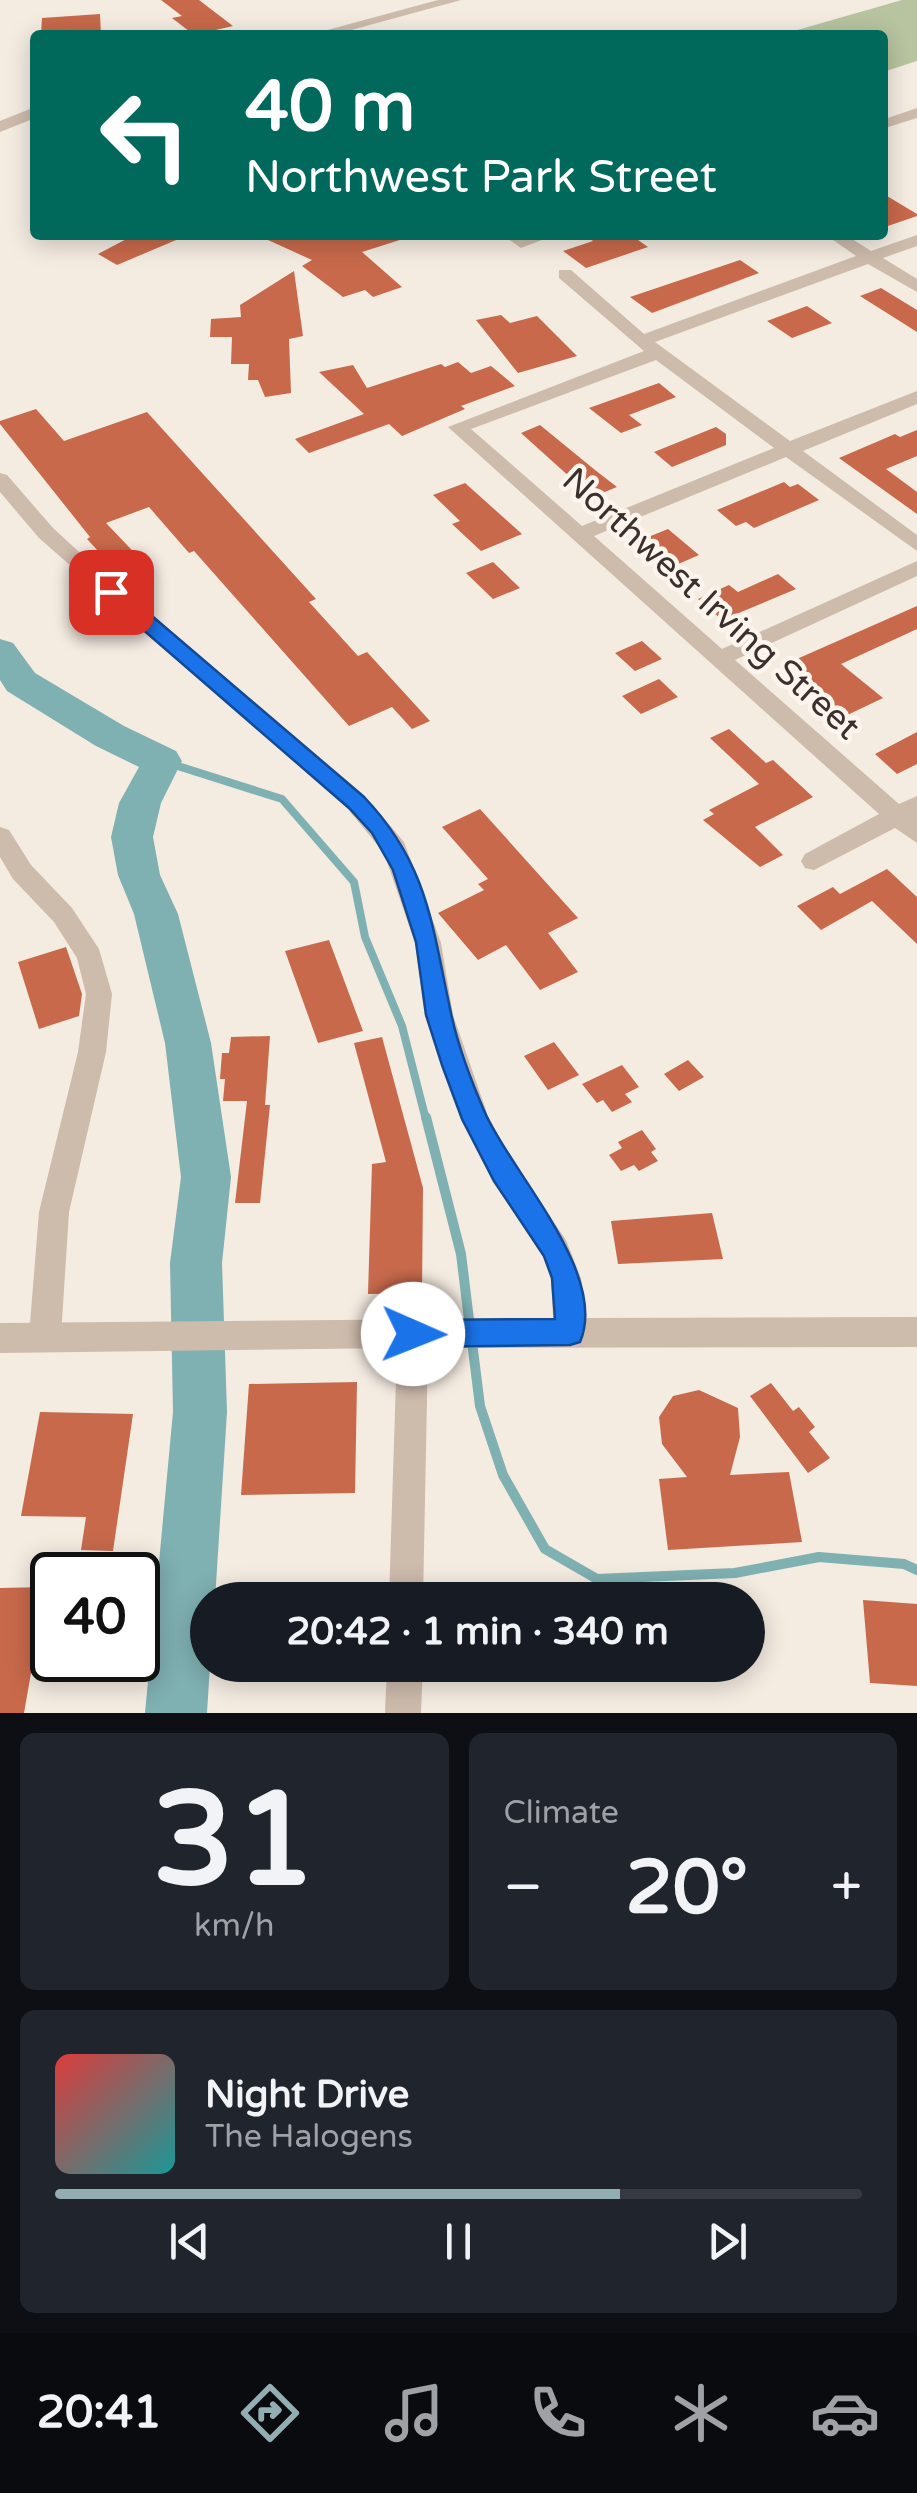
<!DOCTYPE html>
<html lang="en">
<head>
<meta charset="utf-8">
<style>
	:root { --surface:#171b24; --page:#20242c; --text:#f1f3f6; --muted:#9ea1a6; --line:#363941; --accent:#92aeb2 }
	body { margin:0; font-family:"Varela Round",sans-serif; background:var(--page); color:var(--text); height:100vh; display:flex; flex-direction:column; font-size:38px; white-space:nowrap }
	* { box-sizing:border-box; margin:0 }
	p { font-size:32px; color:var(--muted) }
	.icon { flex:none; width:55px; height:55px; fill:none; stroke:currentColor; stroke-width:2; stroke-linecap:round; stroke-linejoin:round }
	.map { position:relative; height:1713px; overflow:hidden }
	.panel { display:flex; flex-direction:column; gap:20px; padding:20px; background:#0d0f14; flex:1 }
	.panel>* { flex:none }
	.banner { position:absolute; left:30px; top:30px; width:858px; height:210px; border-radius:10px; box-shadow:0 5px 25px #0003; background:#00695c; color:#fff; overflow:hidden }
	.speed { position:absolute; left:30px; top:1552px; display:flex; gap:20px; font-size:50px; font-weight:700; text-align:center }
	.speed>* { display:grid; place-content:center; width:130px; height:130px; border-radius:50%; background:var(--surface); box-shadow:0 5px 25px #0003; line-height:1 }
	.speed .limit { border:5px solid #111; border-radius:15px; background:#fff; color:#111 }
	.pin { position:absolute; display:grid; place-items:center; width:85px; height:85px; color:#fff; margin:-42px; border-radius:20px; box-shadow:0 5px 15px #0006 }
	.me { position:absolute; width:110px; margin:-55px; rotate:91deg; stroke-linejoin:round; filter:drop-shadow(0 0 8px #0008) }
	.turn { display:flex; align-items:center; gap:35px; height:210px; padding:0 50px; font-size:45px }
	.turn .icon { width:130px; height:130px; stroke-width:2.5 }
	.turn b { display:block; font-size:70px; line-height:85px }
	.big { font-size:75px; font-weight:800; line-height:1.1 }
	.panel .widget { flex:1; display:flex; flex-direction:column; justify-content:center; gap:15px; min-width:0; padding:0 35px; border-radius:15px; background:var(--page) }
	.panel .dial { align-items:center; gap:0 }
	.dial b { font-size:130px; line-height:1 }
	.song { display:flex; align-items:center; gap:30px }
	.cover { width:120px; height:120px; border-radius:15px; background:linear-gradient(135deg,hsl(0 70% 55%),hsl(180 70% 35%)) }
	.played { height:10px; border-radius:5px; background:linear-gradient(90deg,var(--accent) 70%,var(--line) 70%) }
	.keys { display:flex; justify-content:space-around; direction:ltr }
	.heat { display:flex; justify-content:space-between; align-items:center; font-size:55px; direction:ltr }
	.panel .tiles { flex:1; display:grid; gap:20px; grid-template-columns:1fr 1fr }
	.widget:last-child { grid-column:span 2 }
	.trip { position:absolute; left:190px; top:1582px; width:575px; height:100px; border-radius:50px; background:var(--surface); box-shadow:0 5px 25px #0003; font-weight:800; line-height:100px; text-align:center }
	.tabs { display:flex; height:160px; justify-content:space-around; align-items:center; background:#090b0e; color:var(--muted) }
	.tabs .icon { width:70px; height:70px }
	.tabs .active { color:var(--accent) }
	.tabs b { font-size:45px; color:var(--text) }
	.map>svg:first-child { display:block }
	.green { fill:#b8c4a0 }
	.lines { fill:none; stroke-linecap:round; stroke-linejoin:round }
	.stream-far1 { stroke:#7fb0b2; stroke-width:8 }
	.stream { stroke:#7fb0b2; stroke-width:10 }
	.river { fill:#7fb0b2; fill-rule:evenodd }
	.building { fill:#c8694b }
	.minor { fill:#cdbbac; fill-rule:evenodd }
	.tertiary { fill:#cdbbac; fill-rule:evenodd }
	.route { fill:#1a73e8; stroke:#114b97; stroke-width:2.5 }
	.labels { text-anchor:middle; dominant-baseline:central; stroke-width:9; stroke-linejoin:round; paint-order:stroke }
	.street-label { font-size:35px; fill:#3b302b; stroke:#fbf5ee }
</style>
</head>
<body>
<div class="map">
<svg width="917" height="1713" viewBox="0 0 917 1713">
	<rect width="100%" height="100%" fill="#f4ebe1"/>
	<!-- green -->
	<path class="green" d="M902,0h15v61l-34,11 -1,-37h-102z"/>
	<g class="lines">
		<!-- stream-far1 -->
		<path class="stream-far1" d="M162,761l120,38 72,83 11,55 37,89 24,94"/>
		<!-- stream -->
		<path class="stream" d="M426,1117l35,137 9,74
			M472,1342l8,64 23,69 42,74 52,30 138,-6 84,-16 85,7 13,6"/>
		<!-- river -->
		<path class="river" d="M0,639l13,4 22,30 89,53 52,25 6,10 -21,42 -8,34 7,38 18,39 33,129 20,134 -9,86 5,149 -12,188h-7l2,65 -3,48h-62l28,-301 -3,-149 11,-86 -16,-134 -31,-129 -16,-39 -7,-38 8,-34 20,-36 -43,-21 -89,-55 -7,-11z"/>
	</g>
	<!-- building -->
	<path class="building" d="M161,0h38l34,26 -39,9 -22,-17 10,-2z
		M100,14l1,21h-60l1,-17z
		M882,193l35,21v2l-35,12z
		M134,235h54l-71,30 -19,-11z
		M257,235h145l1,4 -41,13 40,35 -29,10 -8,-7 -22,7 -41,-31 10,-6z
		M584,235h47l17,12 -62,21 -23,-17 30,-10z
		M740,260l19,13 -107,40 -22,-16z
		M294,271l9,65 -14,3 2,54 -26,4 -7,-17h-10l1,-16h-18l1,-27h-22l1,-18 30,-2 -1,-12z
		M881,288l36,22v22l-57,-36z
		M807,306l25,17 -40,15 -25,-17z
		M501,315l9,8 27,-7 40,40 -59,17 -42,-53z
		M458,362l13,11 20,-7 24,20 -54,20 4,3 -63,27 -13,-12 -80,29 -14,-14 69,-25 -45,-42 34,-7 14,23 74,-24 4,3z
		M659,383l17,14 -47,18 13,10 -21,8 -32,-25z
		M36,409l28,32 83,-29 169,187 -7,3 49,54 9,-4 63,69 -18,8 -20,-22 -43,19 -155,-175 -5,2 -40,-46 -43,16 43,45 -25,11 -37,-40 3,-2 -90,-113v-3z
		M540,425l55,45 22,17 -25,10 -71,-64z
		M716,427l10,7v11l-54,22 -18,-15z
		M917,430v26l-31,13 31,23v22l-78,-56 56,-24 5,3z
		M784,482l6,5 8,-3 21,16 -65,28 -8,-6 -10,4 -19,-16z
		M465,483l28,25 29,26 -41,17 -29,-27 8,-3 -27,-26z
		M668,529l31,26 -37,16 -31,-27z
		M493,562l27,26 -27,11 -27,-26z
		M778,574l18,15 -74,31 -24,-21 31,-14 9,7z
		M917,606v23l-76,35 42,34 -44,21 -58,-53z
		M642,641l20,18 -27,12 -20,-18z
		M659,679l19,18 -37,17 -19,-18z
		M729,729l37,34 7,-3 40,37 -58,30 28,28 -23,12 -57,-47 11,-6 -5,-4 50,-26 -49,-46z
		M917,732v32l-20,10 -22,-20z
		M480,809l98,109 -30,15 30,39 -38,18 -34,-45 -28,15 -40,-47 46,-23 -6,-6 10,-5 -46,-52z
		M887,869l30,28v47l-45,-43 -51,29 -24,-24 36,-19 7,7z
		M329,940l34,91 -45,12 -33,-92z
		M66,947l16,47 -3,22 -40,13 -21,-67z
		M270,1036l-5,69h5l-10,98h-25l12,-102h-24l2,-22h-5l2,-26h7l2,-16z
		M382,1037l41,151 -1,105 -54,1 4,-130 14,-2 -32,-119z
		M554,1042l25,33 -31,15 -24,-34z
		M688,1060l16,17 -25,14 -15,-17z
		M622,1065l17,22 -14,7 7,8 -20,10 -9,-12 -6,3 -15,-19z
		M642,1130l14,19 -5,3 7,9 -19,10 -5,-6 -13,6 -12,-16 13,-7 -4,-6z
		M712,1213l11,46 -105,5 -7,-43z
		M357,1382l-2,111 -114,2 8,-111z
		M771,1383l22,28 6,-4 16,20 -6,5 21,26 -22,15 -58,-77z
		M699,1390l39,18 2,29 -10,38 59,-3 13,70 -134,8 -9,-71 28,-2 -25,-33 -3,-27 14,-21z
		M40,1412l93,2 -20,137 -32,-1 5,-33 -65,-1z
		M46,1587l-22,126h-24v-125z
		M863,1600l54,4v82l-47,-3z"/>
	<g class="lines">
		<!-- minor -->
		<path class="minor" d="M917,108v10l-35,11v-9z
			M502,235h53l-34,13z
			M826,235h20l25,16 46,-16v11l-34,12 34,21v13l-49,-28 -213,78 135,99 127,-50v13l-114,47 114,84v16l-131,-94 -192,79 128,113 195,-88v15l-182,84 164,144 18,-8v47l-22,-15 -81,42 -9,-2 -4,-7 4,-7 74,-40 -431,-387 196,-76 -85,-73v-8h12l73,64 212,-78zM656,360l118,88 -192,78 -111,-97z
			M0,827l9,3 22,35 41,43 27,41 13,45 -6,58 -37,160 -8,124 -5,10 -11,5 -11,-5 -5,-10 10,-124 39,-160 8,-58 -9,-36 -23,-36 -41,-43 -13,-22z"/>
		<!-- tertiary -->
		<path class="tertiary" d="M438,0h23l-128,35h-24z
			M35,107v11l-35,14v-11z
			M0,473l7,2 46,53 38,35 274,233 39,46 37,101 12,72 35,101 26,48 52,76 15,38 4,40 332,-1v30l-489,1 -5,252h-34l8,-252 -397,5v-30l553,-5 -2,-40 -8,-21 -49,-75 -33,-63 -36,-104 -10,-72 -31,-90 -37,-45 -308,-270 -39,-46z
			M387,1665h36l-2,48h-36z"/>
	</g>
	<!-- route -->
	<path class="route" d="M111,585l7,2 246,210c65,68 68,130 87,216 7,34 21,70 35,102 27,59 123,160 94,227l-10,3 -157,2 -10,-4 -4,-9 4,-10 10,-4 142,-1 -3,-41 -8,-22 -50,-75 -32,-62 -20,-54 -16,-50 -10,-73 -23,-72 -21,-37 -23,-25 -245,-212 -3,-4z"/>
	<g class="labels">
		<!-- street labels -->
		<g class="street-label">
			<text transform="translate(711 604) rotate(42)">Northwest Irving Street</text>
		</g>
	</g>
</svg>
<div class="speed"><div class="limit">40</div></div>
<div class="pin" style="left:111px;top:592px;background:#d93025"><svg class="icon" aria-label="arrive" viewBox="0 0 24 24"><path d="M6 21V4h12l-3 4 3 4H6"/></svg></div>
<svg class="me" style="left:413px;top:1334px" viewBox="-20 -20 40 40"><circle r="19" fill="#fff"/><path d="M0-13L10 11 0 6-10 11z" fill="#1a73e8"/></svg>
<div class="trip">20:42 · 1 min · 340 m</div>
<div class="banner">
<div class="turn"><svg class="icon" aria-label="left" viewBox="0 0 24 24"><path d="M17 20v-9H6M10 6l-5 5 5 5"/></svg><div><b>40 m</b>Northwest Park Street</div></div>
</div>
</div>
<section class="panel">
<div class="tiles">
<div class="widget dial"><b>31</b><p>km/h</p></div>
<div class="widget"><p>Climate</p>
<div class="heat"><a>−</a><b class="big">20°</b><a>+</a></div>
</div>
<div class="widget">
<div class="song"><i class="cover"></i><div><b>Night Drive</b><p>The Halogens</p></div></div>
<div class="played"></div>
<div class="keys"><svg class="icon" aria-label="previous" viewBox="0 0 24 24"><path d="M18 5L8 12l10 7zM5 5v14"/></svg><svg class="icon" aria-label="pause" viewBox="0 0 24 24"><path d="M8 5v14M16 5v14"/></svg><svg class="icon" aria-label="next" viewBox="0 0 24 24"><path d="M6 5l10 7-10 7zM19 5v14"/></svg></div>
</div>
</div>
</section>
<nav class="tabs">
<b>20:41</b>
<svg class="icon active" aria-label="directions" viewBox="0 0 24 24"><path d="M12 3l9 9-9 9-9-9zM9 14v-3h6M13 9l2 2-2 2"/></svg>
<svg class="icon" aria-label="music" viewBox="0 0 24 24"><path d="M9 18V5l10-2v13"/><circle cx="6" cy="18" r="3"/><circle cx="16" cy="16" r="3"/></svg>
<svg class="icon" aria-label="phone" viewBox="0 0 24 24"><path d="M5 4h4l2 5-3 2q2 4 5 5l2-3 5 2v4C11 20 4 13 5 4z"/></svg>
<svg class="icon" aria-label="climate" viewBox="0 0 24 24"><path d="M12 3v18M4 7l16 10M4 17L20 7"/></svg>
<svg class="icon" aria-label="car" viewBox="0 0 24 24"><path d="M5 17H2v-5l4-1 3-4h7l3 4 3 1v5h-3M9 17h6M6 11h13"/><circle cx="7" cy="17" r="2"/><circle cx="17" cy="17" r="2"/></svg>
</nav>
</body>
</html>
